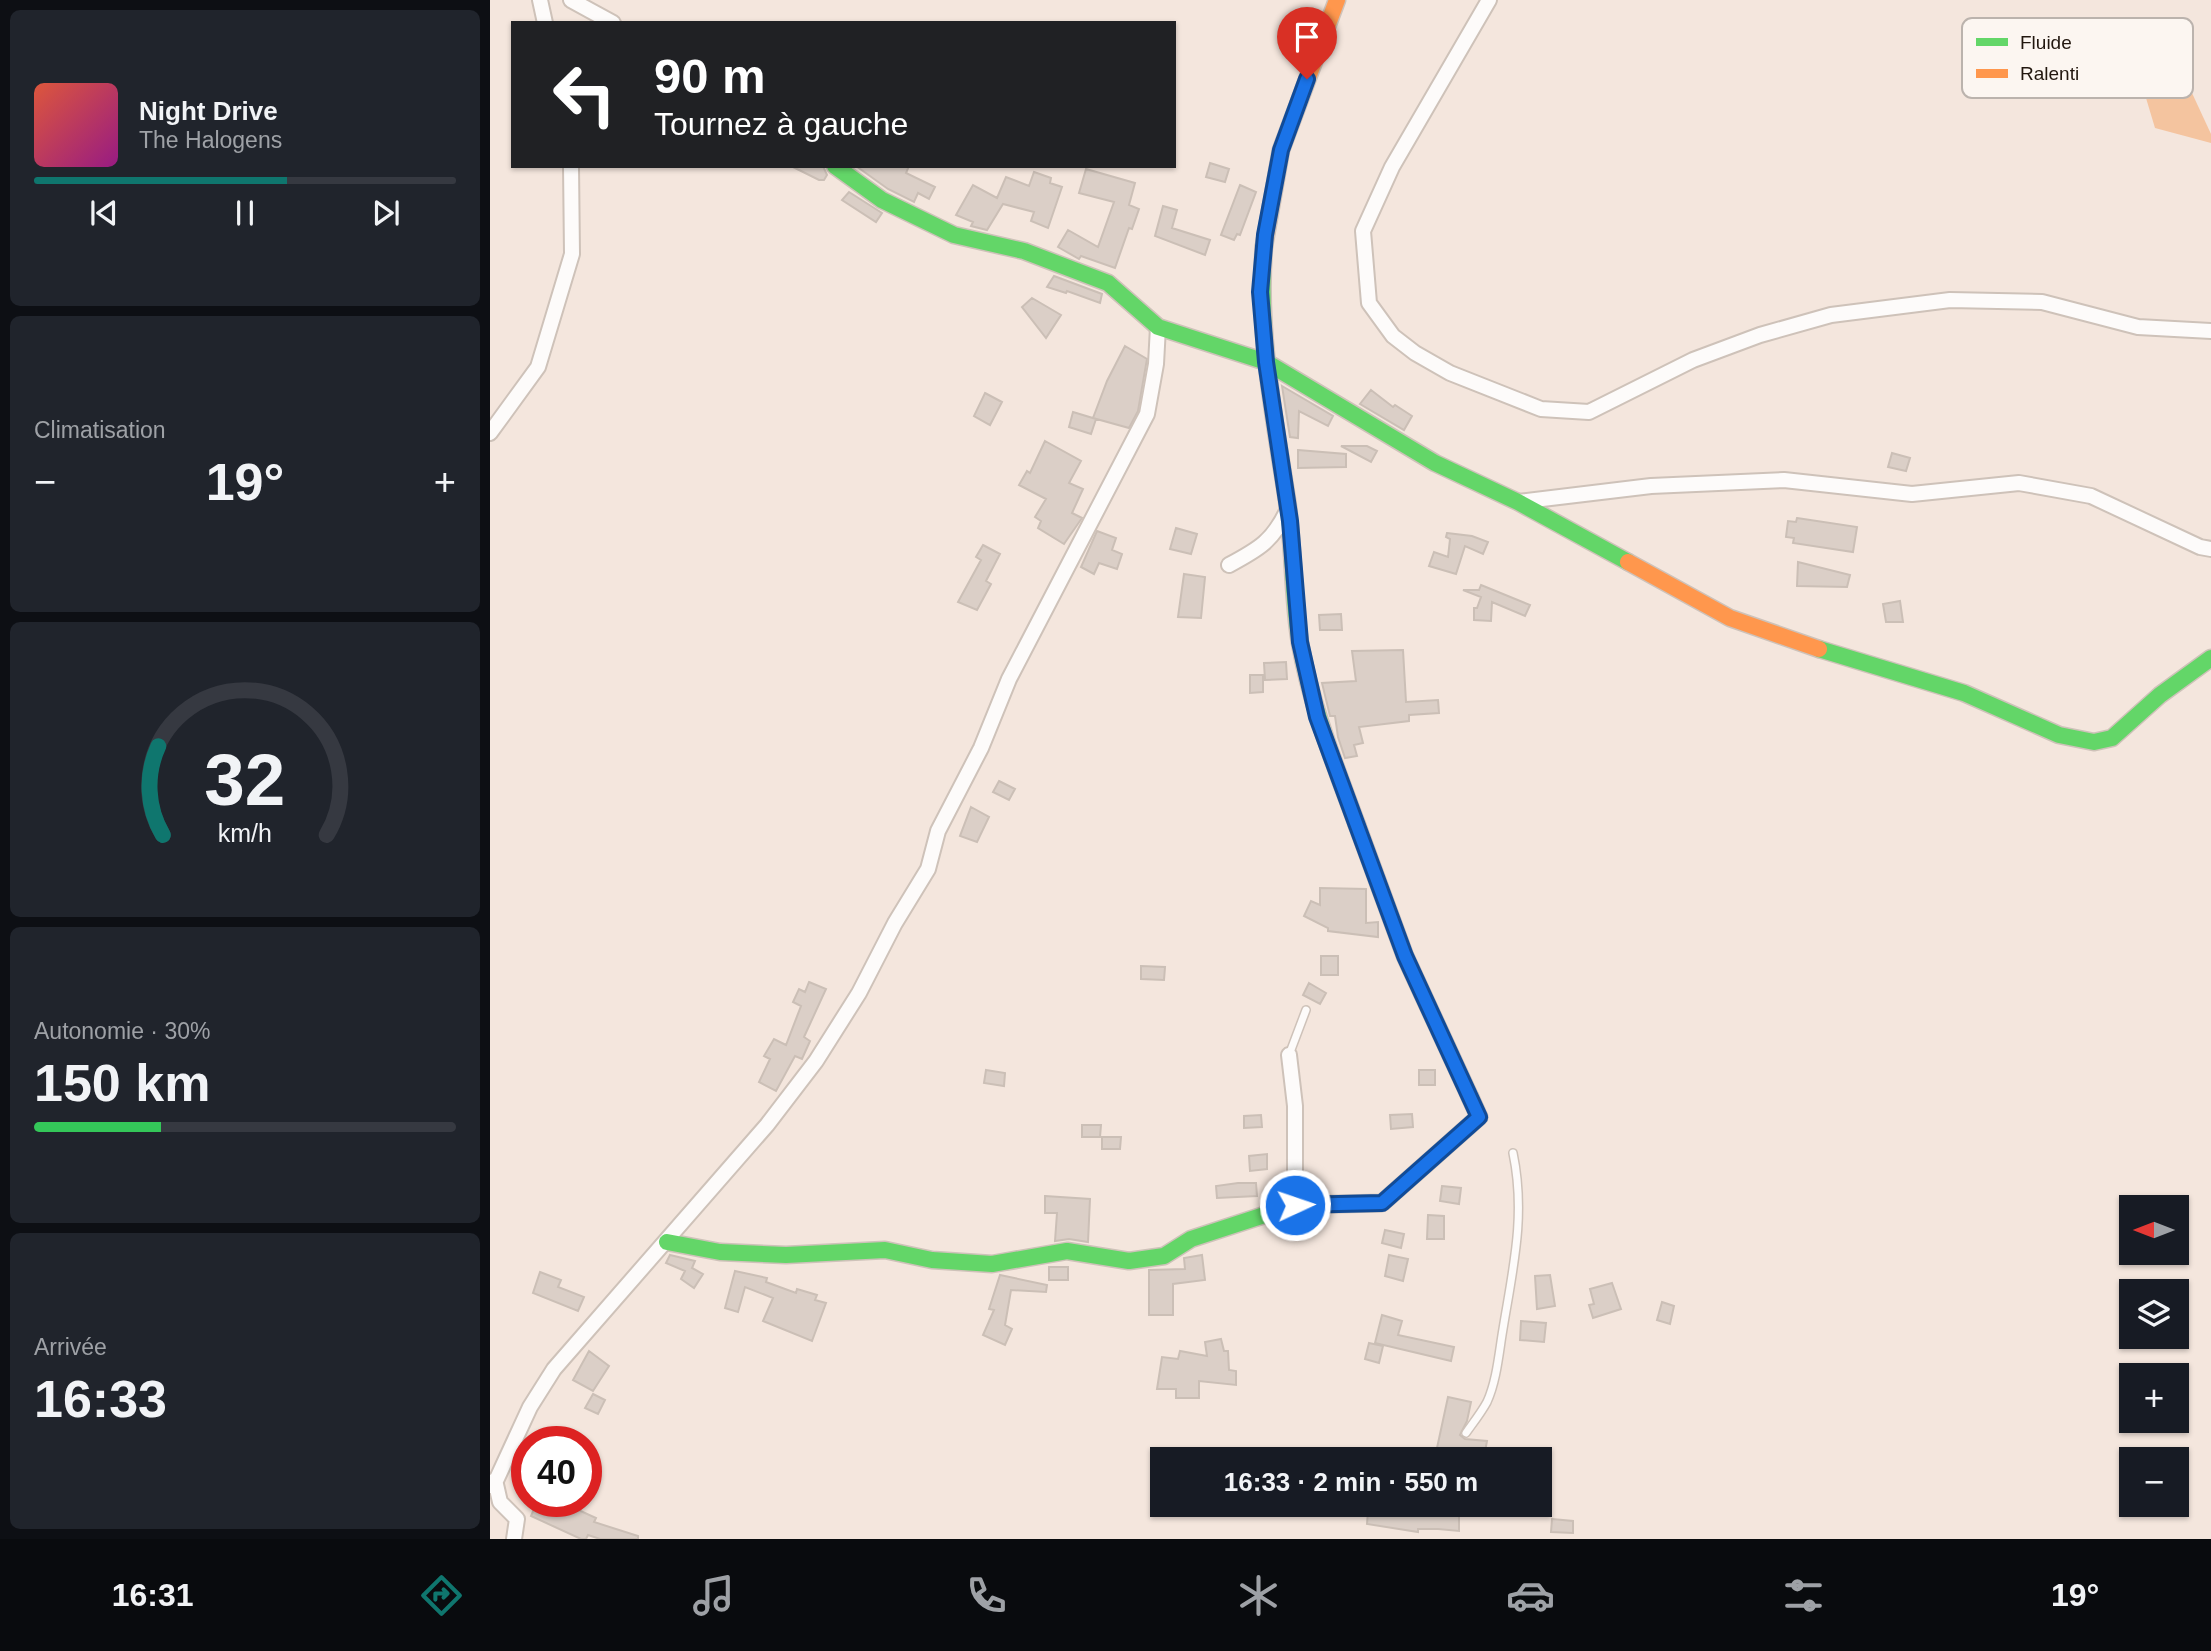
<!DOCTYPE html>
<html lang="fr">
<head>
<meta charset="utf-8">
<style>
	:root { --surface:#171b24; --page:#20242c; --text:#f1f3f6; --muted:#9ea1a6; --line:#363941; --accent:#0f766e }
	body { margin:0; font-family:Arial,sans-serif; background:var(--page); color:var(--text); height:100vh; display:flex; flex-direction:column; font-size:26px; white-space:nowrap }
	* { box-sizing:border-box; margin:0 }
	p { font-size:23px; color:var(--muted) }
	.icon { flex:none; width:38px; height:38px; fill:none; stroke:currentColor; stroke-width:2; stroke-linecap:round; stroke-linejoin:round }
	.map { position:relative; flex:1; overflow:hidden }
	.panel { display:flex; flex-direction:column; gap:10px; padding:10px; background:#0d0f14; width:490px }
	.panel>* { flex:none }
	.banner { position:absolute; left:21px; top:21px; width:665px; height:147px; border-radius:0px; box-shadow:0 2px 5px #0004; background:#202124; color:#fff; overflow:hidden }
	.needle { width:46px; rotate:270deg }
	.controls { position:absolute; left:1629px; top:1195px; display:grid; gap:14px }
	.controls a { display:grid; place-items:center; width:70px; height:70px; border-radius:0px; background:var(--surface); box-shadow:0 2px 5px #0004; font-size:35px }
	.speed { position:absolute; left:21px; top:1426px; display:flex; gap:14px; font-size:35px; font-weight:700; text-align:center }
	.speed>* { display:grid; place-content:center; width:91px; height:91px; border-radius:50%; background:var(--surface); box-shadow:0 2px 5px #0004; line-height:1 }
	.speed .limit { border:10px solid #d22; background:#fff; color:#111 }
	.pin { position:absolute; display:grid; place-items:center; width:60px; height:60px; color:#fff; margin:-72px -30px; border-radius:50% 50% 50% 0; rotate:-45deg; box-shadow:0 0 7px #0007 }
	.pin .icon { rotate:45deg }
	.me { position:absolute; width:77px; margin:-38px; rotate:87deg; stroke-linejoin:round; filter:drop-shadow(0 0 5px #0008) }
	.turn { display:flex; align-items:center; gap:24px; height:147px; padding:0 28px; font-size:32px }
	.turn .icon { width:91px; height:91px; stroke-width:2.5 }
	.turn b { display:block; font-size:49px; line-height:60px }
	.big { font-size:52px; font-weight:700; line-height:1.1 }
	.panel .widget { flex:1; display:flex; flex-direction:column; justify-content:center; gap:10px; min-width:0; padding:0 24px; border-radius:10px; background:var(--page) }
	.panel .dial { align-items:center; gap:0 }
	.dial svg { height:182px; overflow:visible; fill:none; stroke:var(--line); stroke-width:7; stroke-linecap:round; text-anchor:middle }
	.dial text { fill:var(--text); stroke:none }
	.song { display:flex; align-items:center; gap:21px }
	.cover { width:84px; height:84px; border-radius:10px; background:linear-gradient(135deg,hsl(10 70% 55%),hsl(310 70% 35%)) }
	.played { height:7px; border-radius:4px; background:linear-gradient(90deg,var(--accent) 60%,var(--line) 60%) }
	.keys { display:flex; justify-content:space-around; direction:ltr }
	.heat { display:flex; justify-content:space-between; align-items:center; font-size:38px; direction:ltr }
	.charge { height:10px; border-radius:5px; background:linear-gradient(90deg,#34c759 30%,var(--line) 0) }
	.trip { position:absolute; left:660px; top:1447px; width:402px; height:70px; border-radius:0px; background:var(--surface); box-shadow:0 2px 5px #0004; font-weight:700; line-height:70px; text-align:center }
	.dock { display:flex; height:112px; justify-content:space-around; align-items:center; background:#090b0e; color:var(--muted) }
	.dock .icon { width:49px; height:49px }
	.dock .active { color:var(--accent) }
	.dock b { font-size:32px; color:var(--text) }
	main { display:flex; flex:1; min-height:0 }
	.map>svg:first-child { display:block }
	.forest { fill:#f4c49f }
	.building { fill:#dbcfc7; stroke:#cbbfb6; stroke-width:2 }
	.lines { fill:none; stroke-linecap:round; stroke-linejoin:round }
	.lane-casing { stroke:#cec2b9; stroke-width:10 }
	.street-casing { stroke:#cec2b9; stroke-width:18 }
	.fast-casing { stroke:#cec2b9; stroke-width:19 }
	.slow-casing { stroke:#cec2b9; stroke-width:19 }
	.lane { stroke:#fdfbfa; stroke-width:7 }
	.street { stroke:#fdfbfa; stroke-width:14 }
	.fast { stroke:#63d668; stroke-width:16 }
	.slow { stroke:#ff974d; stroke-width:16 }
	.route-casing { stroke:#114b97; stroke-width:18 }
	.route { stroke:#1a73e8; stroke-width:12 }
	.key { fill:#fcf6f1; stroke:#bbb3ad; stroke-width:2 }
	.key-label { font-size:19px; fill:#22170f }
</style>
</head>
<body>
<main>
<section class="panel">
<div class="widget">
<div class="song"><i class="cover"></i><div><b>Night Drive</b><p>The Halogens</p></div></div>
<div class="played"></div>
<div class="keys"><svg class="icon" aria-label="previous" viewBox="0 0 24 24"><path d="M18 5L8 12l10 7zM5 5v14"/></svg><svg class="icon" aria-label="pause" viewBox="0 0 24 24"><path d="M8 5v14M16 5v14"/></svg><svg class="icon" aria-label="next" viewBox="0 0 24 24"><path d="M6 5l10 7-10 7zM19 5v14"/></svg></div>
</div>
<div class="widget"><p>Climatisation</p>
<div class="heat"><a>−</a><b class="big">19°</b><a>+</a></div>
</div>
<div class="widget dial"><svg viewBox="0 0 100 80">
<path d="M14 69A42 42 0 1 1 86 69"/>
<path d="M14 69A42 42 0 0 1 12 30" stroke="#0f766e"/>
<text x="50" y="56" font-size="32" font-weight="700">32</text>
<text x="50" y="72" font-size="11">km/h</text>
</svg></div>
<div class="widget"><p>Autonomie · 30%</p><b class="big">150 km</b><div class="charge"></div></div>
<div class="widget"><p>Arrivée</p><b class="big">16:33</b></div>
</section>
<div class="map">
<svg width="1721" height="1539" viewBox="0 0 1721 1539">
	<rect width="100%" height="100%" fill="#f4e6dd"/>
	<!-- forest -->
	<path class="forest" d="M1670,24l51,110v9l-56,-15 -24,-80z"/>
	<!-- building -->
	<path class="building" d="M720,163l19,6 -4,13 -19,-5z
		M301,166h32l4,9 -3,5h-5z
		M366,166h53l-3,7 29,14 -6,12 -11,-6 -4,9 -26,-13z
		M596,169l49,14 -6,22 10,4 -7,20 -3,-1 -14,40 -34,-12 -2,3 -21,-12 10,-17 30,17 16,-45 -35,-9z
		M544,172l17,6 -1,5 12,4 -14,41 -17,-7 3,-9 -31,-8 -16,26 -16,-4 2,-4 -17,-7 17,-30 24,13 9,-21 23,9z
		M750,185l16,7 -16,43 -3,-1 -3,6 -13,-5z
		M359,192l33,21 -6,9 -34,-22z
		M673,206l14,4 -5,18 38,12 -5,15 -50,-19z
		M564,276l48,18 -2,9 -33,-12 -1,2 -19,-6z
		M542,298l29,17 -15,23 -24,-31z
		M635,346l22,13 -9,52 -9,17 -36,-10 14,-37z
		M792,386l51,30 -5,10 -29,-15 -1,27 -8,-1z
		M881,390l22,17 2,-2 17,11 -8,14 -44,-26z
		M495,393l17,9 -12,23 -16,-9z
		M583,412l23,7 -5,15 -22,-7z
		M555,441l36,20 -12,22 14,6 -11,24 10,5 -18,26 -26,-16 3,-7 -6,-4 11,-18 -27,-14 8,-14 3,2z
		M851,446h26l10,5 -6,11z
		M808,450l48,4v13l-48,1z
		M1402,453l18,5 -4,13 -18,-4z
		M1307,518l60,9 -4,25 -60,-9 1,-5 -8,-1 2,-16 8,1z
		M686,528l21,6 -6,20 -21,-5z
		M607,531l19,7 -4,12 10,4 -5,15 -18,-6 -5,11 -13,-7z
		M957,533l25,3 16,6 -5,12 -18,-8 -9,28 -27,-8 5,-14 14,5 2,-18 -4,-2z
		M493,545l17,9 -14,27 5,3 -14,26 -19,-8 23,-42 -5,-3z
		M1308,562l52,13 -3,12 -50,-1z
		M694,574l21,3 -4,41 -23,-1z
		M991,585l49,20 -5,11 -33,-14 -1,19 -17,-1v-12h3l4,-11 -18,-7h16z
		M1410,601l3,21h-17l-3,-18z
		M851,614l1,16h-22l-1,-15z
		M913,650l3,52 32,-2 1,13 -30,2v6l-50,6 4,16 -9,2 3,11 -12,2 -7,-21 -3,-21h-5l-8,-33 34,-2 -4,-30z
		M796,662l1,17 -22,1 -1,-17z
		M760,675h13v17l-13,1z
		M509,781l16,8 -6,11 -16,-8z
		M481,807l18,10 -12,25 -17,-6z
		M830,888l46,1v34l12,-1v15l-50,-6v-3l-24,-12 7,-15 9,4z
		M831,956h17v19h-17z
		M651,966l24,1 -1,13 -23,-1z
		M319,982l17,7 -22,48 6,4 -8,18 -7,-3 -19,35 -17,-9 11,-23 -6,-3 10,-17 12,6 15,-39 -8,-4 6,-13 6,3z
		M819,983l17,10 -6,11 -17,-9z
		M496,1070l19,3 -1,13 -20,-3z
		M929,1070h16v15h-16z
		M922,1114l1,13 -22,2 -1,-14z
		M771,1115l1,12 -18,1v-12z
		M592,1125h19l-1,12h-18z
		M612,1137h19l-1,12h-18z
		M777,1154v15l-17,2 -1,-15z
		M748,1183h18l1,13 -40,2 -1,-12z
		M952,1186l19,2 -2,16 -19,-3z
		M555,1196l45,3 -2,43 -19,-3 -14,2 2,-28h-12z
		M938,1215l16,1v23h-17z
		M895,1230l19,4 -3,14 -19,-5z
		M180,1255l25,6 -3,7 11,6 -9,14 -13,-9 4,-8 -19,-8z
		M712,1255l3,25 -32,4v31h-24v-45l36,-1 -1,-11z
		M899,1255l19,4 -5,22 -18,-5z
		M559,1267h19v13h-19z
		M245,1271l32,7 -1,4 30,11 1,-4 20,6 -2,5 11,3 -14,38 -49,-20 10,-23 -28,-11 -7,25 -13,-4z
		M50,1272l21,8 -3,7 26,10 -6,14 -45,-18z
		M510,1275l47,10 -1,7 -35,-2 -6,35 7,4 -7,16 -22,-10 11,-25 -5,-1z
		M1060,1275l5,31 -18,3 -2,-33z
		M1122,1283l9,26 -28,9 -4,-13 5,-1 -4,-15z
		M1172,1302l12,4 -4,18 -13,-4z
		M892,1315l20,6 -4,14 56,12 -3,14 -76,-18z
		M1031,1321l25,2 -2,19 -24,-2z
		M731,1339l3,12h4l1,19 7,1v14l-37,-4v17h-23v-9h-19l5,-32 16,2 2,-8 27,5 -2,-14z
		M879,1343l14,3 -4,17 -14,-4z
		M99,1351l20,15 -16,25 -20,-11z
		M103,1394l12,6 -7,14 -13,-6z
		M958,1397l23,5 -4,19 -7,14 5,4 22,2 -3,16 -47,-9z
		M47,1502h24l35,16 -2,4 44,14v3h-38l-12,-4 -2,4h-5l-50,-23z
		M901,1505h68v26l-21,-2h-20v3l-51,-8 1,-13 22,2z
		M1062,1519l21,2v12l-22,-1z"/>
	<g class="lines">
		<defs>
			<path id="lane" d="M799,1055l17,-45
				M976,1433c7,-10 15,-20 21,-31 10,-22 12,-50 16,-73 10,-61 23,-114 10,-176"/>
			<path id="street" d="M50,0l5,23
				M81,0l42,23
				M999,0l-97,167 -29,64 6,72 24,33 22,17 35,20 91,36 48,3 104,-52 67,-25 71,-20 119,-15 92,2 96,25 73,4
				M0,433l48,-66 34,-113 -1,-88
				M1028,502l133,-16 133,-6 128,14 107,-11 72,13 109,51 11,2
				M739,565c30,-16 44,-24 59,-56
				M799,1055l6,51v99
				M5,1480l5,22 17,17 -3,20
				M0,1486l4,-1 36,-78 24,-38 213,-244 49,-64 43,-68 36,-70 33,-54 10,-38 43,-83 28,-69 138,-265 9,-50 2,-37"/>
			<path id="fast" d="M345,166l47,34 72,35 70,16 84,32 50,44 108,35 169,101 83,39 110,60
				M774,246c-7,86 10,170 23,254 7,47 5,96 13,143 11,63 35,122 57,182
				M1329,649l145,44 95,42 35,7 18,-4 48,-43 51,-37
				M177,1242l53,10 66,3 99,-5 47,10 60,4 75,-13 62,10 35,-5 27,-17 104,-34 87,-2 97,-86 -9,-20"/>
			<path id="slow" d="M774,246l17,-96 56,-150
				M1138,562l102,56 89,31
				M867,825l48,131 65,141"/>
		</defs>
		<!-- lane casing -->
		<use href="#lane" class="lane-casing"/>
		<!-- street casing -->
		<use href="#street" class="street-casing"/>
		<!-- fast casing -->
		<use href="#fast" class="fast-casing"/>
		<!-- slow casing -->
		<use href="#slow" class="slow-casing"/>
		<!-- lane -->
		<use href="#lane" class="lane"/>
		<!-- street -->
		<use href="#street" class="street"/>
		<!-- fast -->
		<use href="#fast" class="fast"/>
		<!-- slow -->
		<use href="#slow" class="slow"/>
	</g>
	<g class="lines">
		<defs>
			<path id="route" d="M805,1205l87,-2 97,-86 -74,-161 -88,-239 -17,-75 -10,-121 -24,-159 -6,-70 5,-57 16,-85 26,-71"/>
		</defs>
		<!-- route casing -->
		<use href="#route" class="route-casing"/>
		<!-- route -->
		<use href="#route" class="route"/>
	</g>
	<!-- legend -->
	<rect x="1472" y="18" width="231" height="80" rx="10" class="key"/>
	<rect x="1486" y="38" width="32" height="8" fill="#63d668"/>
	<rect x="1486" y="69" width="32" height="9" fill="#ff974d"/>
	<g class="key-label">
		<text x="1530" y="49">Fluide</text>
		<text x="1530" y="80">Ralenti</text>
	</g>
</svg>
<div class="controls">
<a><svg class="needle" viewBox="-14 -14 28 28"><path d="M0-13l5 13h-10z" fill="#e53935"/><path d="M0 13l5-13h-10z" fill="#9ea1a6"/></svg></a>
<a><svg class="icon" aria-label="layers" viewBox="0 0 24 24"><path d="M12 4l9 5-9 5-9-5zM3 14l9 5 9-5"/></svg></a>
<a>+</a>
<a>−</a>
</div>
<div class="speed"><div class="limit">40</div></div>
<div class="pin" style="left:817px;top:79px;background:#d93025"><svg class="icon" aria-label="arrive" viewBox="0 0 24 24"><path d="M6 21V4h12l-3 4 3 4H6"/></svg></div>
<svg class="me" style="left:805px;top:1205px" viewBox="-20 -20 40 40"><circle r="17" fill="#1a73e8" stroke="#fff" stroke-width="3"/><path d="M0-11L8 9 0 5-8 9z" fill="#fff"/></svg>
<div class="trip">16:33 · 2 min · 550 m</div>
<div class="banner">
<div class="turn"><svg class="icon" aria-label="left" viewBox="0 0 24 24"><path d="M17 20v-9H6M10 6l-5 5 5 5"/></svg><div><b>90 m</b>Tournez à gauche</div></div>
</div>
</div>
</main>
<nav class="dock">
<b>16:31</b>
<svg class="icon active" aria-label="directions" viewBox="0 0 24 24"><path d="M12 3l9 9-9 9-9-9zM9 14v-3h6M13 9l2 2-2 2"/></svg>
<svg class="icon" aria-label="music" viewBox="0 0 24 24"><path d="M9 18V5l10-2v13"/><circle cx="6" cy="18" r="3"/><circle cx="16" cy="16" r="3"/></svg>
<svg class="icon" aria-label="phone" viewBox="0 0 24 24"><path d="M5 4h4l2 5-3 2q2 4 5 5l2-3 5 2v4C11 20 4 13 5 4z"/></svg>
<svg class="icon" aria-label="climate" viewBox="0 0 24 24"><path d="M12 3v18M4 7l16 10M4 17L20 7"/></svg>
<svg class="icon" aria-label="car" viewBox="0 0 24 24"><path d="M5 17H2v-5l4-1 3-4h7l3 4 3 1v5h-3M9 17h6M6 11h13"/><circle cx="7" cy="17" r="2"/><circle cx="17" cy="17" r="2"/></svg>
<svg class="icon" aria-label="filters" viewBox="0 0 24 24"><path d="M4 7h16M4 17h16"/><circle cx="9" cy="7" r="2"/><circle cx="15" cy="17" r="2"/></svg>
<b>19°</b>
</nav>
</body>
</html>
